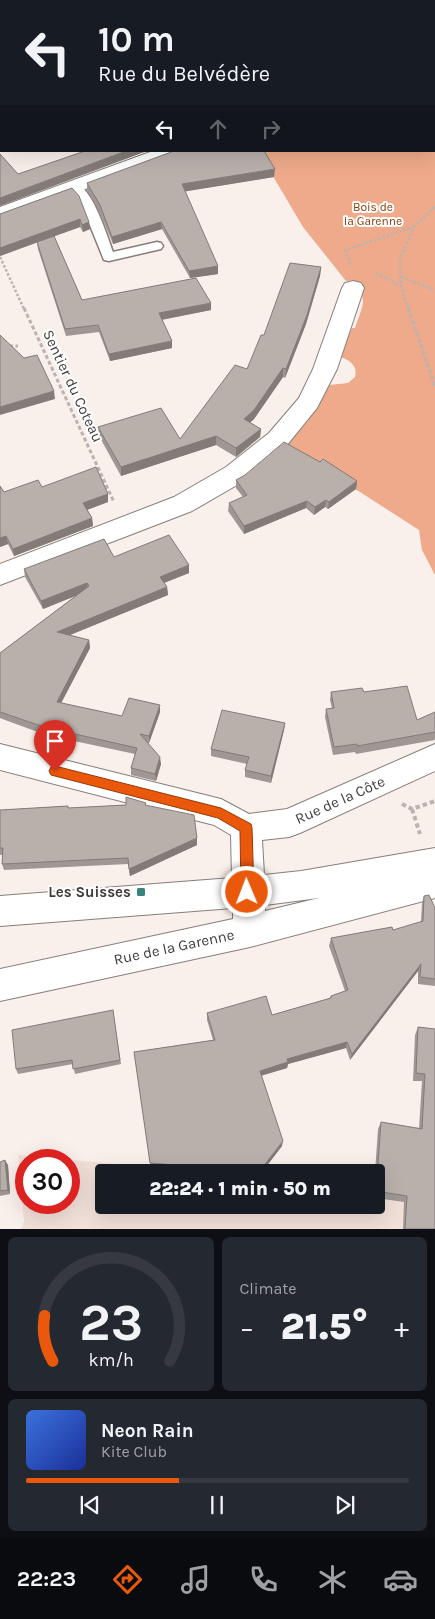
<!DOCTYPE html>
<html lang="en">
<head>
<meta charset="utf-8">
<style>
	:root { --surface:#171b24; --page:#242831; --text:#f1f3f6; --muted:#9ea1a6; --line:#363941; --accent:#ea580c }
	body { margin:0; font-family:Karla,sans-serif; background:var(--page); color:var(--text); height:100vh; display:flex; flex-direction:column; font-size:19px; white-space:nowrap }
	* { box-sizing:border-box; margin:0 }
	p { font-size:16px; color:var(--muted) }
	.icon { flex:none; width:28px; height:28px; fill:none; stroke:currentColor; stroke-width:2; stroke-linecap:round; stroke-linejoin:round }
	.map { position:relative; height:1229px; overflow:hidden }
	.sheet { display:flex; flex-direction:column; gap:8px; padding:8px; background:#0d0f14; flex:1 }
	.sheet>* { flex:none }
	.banner { position:absolute; left:0px; top:0px; width:435px; height:152px; box-shadow:0 5px 20px #0002; background:#171b24; color:var(--text); overflow:hidden }
	.speed { position:absolute; left:15px; top:1149px; display:flex; gap:10px; font-size:25px; font-weight:700; text-align:center }
	.speed>* { display:grid; place-content:center; width:65px; height:65px; border-radius:50%; background:var(--surface); box-shadow:0 5px 20px #0002; line-height:1 }
	.speed .limit { border:8px solid #d22; background:#fff; color:#111 }
	.pin { position:absolute; display:grid; place-items:center; width:42px; height:42px; color:#fff; margin:-51px -21px; border-radius:50% 50% 50% 0; rotate:-45deg; box-shadow:0 0 5px #0007 }
	.pin .icon { rotate:45deg }
	.me { position:absolute; width:55px; margin:-28px; rotate:359deg; stroke-linejoin:round; filter:drop-shadow(0 0 4px #0008) }
	.turn { display:flex; align-items:center; gap:18px; height:105px; padding:0 15px; font-size:22px }
	.turn .icon { width:65px; height:65px; stroke-width:2.5 }
	.turn b { display:block; font-size:35px; line-height:42px }
	.lanes { display:flex; align-items:center; height:48px; padding:0 15px; background:#0003; justify-content:center; gap:25px; direction:ltr }
	.lanes .off { opacity:.35 }
	.big { font-size:38px; font-weight:800; line-height:1.1 }
	.sheet .card { flex:1; display:flex; flex-direction:column; justify-content:center; gap:8px; min-width:0; padding:0 18px; border-radius:8px; background:var(--page) }
	.sheet .dial { align-items:center; gap:0 }
	.dial svg { height:130px; overflow:visible; fill:none; stroke:var(--line); stroke-width:7; stroke-linecap:round; text-anchor:middle }
	.dial text { fill:var(--text); stroke:none }
	.song { display:flex; align-items:center; gap:15px }
	.cover { width:60px; height:60px; border-radius:8px; background:linear-gradient(135deg,hsl(220 70% 55%),hsl(230 70% 35%)) }
	.played { height:5px; border-radius:2px; background:linear-gradient(90deg,var(--accent) 40%,var(--line) 40%) }
	.keys { display:flex; justify-content:space-around; direction:ltr }
	.heat { display:flex; justify-content:space-between; align-items:center; font-size:28px; direction:ltr }
	.sheet .tiles { flex:1; display:grid; gap:8px; grid-template-columns:1fr 1fr }
	.card:last-child { grid-column:span 2 }
	.trip { position:absolute; left:95px; top:1164px; width:290px; height:50px; border-radius:5px; background:var(--surface); box-shadow:0 5px 20px #0002; font-weight:800; line-height:50px; text-align:center }
	.menu { display:flex; height:80px; justify-content:space-around; align-items:center; background:#090b0e; color:var(--muted) }
	.menu .icon { width:35px; height:35px }
	.menu .active { color:var(--accent) }
	.menu b { font-size:22px; color:var(--text) }
	.map>svg:first-child { display:block }
	.built { fill:#f1e0d8; fill-rule:evenodd }
	.forest { fill:#eeaa8a }
	.lines { fill:none; stroke-linecap:round; stroke-linejoin:round }
	.lane-casing { stroke:#877e7a; stroke-width:3 }
	.street-casing { stroke:#877e7a; stroke-width:2 }
	.path-far2 { stroke:#bbb3af; stroke-width:2.5; stroke-dasharray:2.5 2; stroke-linecap:butt }
	.path-far1 { stroke:#bbb3af; stroke-width:3; stroke-dasharray:4 2.5; stroke-linecap:butt }
	.path { stroke:#bbb3af; stroke-width:4; stroke-dasharray:4.5 3; stroke-linecap:butt }
	.lane { fill:#fff; fill-rule:evenodd }
	.street { fill:#fff; fill-rule:evenodd }
	.wall { fill:#9f9794 }
	.shaded-wall { fill:#827b78 }
	.building { fill:#b9b0ac; stroke:#827b78 }
	.route { fill:#ea580c; stroke:#983908 }
	.poi-dot { fill:#398280; stroke:#fff; stroke-width:2 }
	.labels { text-anchor:middle; dominant-baseline:central; stroke-width:4; stroke-linejoin:round; paint-order:stroke }
	.far-park-label { font-size:12px; fill:#883906; stroke:#fff }
	.street-label { font-size:15px; fill:#3f3b3a; stroke:#fff }
	.poi-label { font-size:15px; font-weight:bold; fill:#3f3b3a; stroke:#fff; text-anchor:end }
</style>
</head>
<body>
<div class="map">
<svg width="435" height="1229" viewBox="0 0 435 1229">
	<rect width="100%" height="100%" fill="#faf0eb"/>
	<!-- built -->
	<path class="built" d="M18,1155l187,17h-101v33h272v-9l59,9v24h-414l3,-8zM26,1160h43v42h-43z"/>
	<!-- forest -->
	<path class="forest" d="M435,98v477l-13,-25 -3,-20 -132,-85 21,-24 21,-36 19,-2 7,-6c3,-11 -5,-17 -15,-20l12,-29h3c7,-21 14,-29 -1,-48l-8,1 -43,-54 -45,-76h176z"/>
	<g class="lines">
		<defs>
			<path id="lane" d="M434,66h1v6h-1z
				M75,183c18,5 32,53 38,69l44,-10 4,1 2,3 -2,3 -52,12 -5,-1 -23,-57 -12,-16z"/>
			<path id="street" d="M164,0h18l1,1h-18z
				M0,84h1v12h-1z
				M153,151h29l-3,4 -179,65v-13z
				M353,281l8,2 3,5 -27,81 -20,39 -30,37 -43,36 -52,30 -192,74v-21l174,-67 52,-30 43,-34 30,-35 14,-29 29,-81 3,-5z
				M0,744l221,55 28,15 38,-5 148,-65v27l-135,62 -11,4 -27,3 2,35 37,-4 134,-23v50l-185,49 -250,54v-32l233,-50v-11l-233,18v-30l232,-18 -1,-43 -17,-10 -214,-55zM319,898l-54,13v-6z"/>
		</defs>
		<!-- lane casing -->
		<use href="#lane" class="lane-casing"/>
		<!-- street casing -->
		<use href="#street" class="street-casing"/>
		<!-- path-far2 -->
		<path class="path-far2" d="M0,257l24,52
			M350,265l-4,-15 67,-23
			M376,273l25,13
			M401,277l34,13
			M408,309l-7,-23 -1,-28 14,-31 21,-20"/>
		<!-- path-far1 -->
		<path class="path-far1" d="M24,308l90,194
			M408,308l27,78
			M9,346h9"/>
		<!-- path -->
		<path class="path" d="M402,804l10,5 23,-8
			M412,809l8,25"/>
		<!-- lane -->
		<use href="#lane" class="lane"/>
		<!-- street -->
		<use href="#street" class="street"/>
	</g>
	<!-- wall -->
	<path class="wall" d="M387,0h48v36l-1,-1v-34h-45z
		M274,177l-89,14 33,83 -28,4 -28,-49 -49,15 -13,-31 -13,-23v-7z
		M72,188l17,34 1,7 -7,3 -3,-5 -26,9 28,64 129,10 -49,10 10,28 -62,13 -11,-29 -33,4 -28,-87 -1,-7 -37,14v-42z
		M321,267l-1,9 -14,48 -21,54 -2,-1 -29,42 -4,4 11,6 -1,8 -24,20 -20,-12 -95,31 -22,-40 -1,-9 82,12 67,-70 17,-34z
		M320,462l37,19 -1,8 -28,20 -3,-2 -11,8 -8,-7 -62,26 -16,-23 1,-8 14,-6 -7,-9v-8z
		M0,486l4,6 38,-5 66,7v8l-21,8 5,8 1,8 -79,30 -6,-12 -8,3z
		M114,557l75,8v8l-25,10 3,4 1,8 -99,40 20,5 1,8 -29,55 61,13 38,-4 -11,31h-1l13,21 -5,17 -25,-6v-7l4,-14 -89,-19 -41,-15 -5,-2v-65l77,-58 -34,14 -18,-32 -1,-8z
		M331,692h33l53,28 18,-8v28l-79,14 -1,-2 -22,3 -8,-38 1,-8 6,-1 -2,-8z
		M285,723l-1,7 -13,53 -26,-6v-7l2,-6 -36,-8v-7z
		M146,803v2l51,40 -67,31 -2,-12 -124,6 -2,-6 1,-9h-3v-45l68,-4v2l58,-3z
		M424,896l11,12v78l-17,-2v-13l-68,89 -4,-12 -58,16 -1,4 -26,8 21,70 -20,26h-60l-51,-4 -17,-116 79,-12 -6,-20v-7l65,2 58,-17 1,-2 14,-5 -16,-45 2,-8 62,-8 28,-8 1,-19z
		M113,1010l8,54 -46,10 -2,-10 -55,10 -2,-5z
		M418,1027l17,2v200h-32l1,-27 -28,-4v-26h-1l3,-43 3,-7 38,6 3,-47h-9l2,-46z
		M0,1162l8,3 2,29 -10,2z"/>
	<!-- shaded-wall -->
	<path class="shaded-wall" d="M0,124h1v8h-1z
		M126,151h21l-147,55v-8z
		M275,169l-1,8 -92,15v-8z
		M80,219v8l-80,29v-8z
		M89,222l1,7 -7,3 -1,-7z
		M161,222l1,7 -49,15 -1,-7z
		M218,266v8l-28,4 -1,-7z
		M321,267l-1,9 -14,48 -21,54 1,-9z
		M211,303v7l-52,10v-7z
		M172,341v7l-62,13 -1,-7z
		M283,368v9l-29,42 -11,9 1,-9z
		M54,391l1,8 -55,16v-8z
		M261,429l-1,8 -24,20v-9z
		M216,436v9l-95,31v-9z
		M357,481l-1,8 -28,20 1,-7z
		M108,494v8l-24,9 -1,-8z
		M326,500l-1,7 -11,8 1,-8z
		M307,501l-1,7 -62,26v-8z
		M92,518l1,8 -79,30 -1,-7z
		M6,536l2,8 -8,3v-9z
		M189,565v8l-28,11 -1,-7z
		M87,583l1,8 -45,18 -2,-8z
		M167,587l1,8 -110,45 -1,-8z
		M89,640l1,8 -32,61 -1,-7z
		M160,705v7l-11,31v-7z
		M285,723l-1,7 -13,53v-7z
		M160,757l1,7 -5,17 -1,-7z
		M197,838v7l-67,31 -1,-7z
		M421,964l-3,7 -68,89 2,-6z
		M347,1042l-1,6 -58,16 -1,4 -28,8 1,-5 27,-12z
		M283,1141l-1,5 -20,26h-3z
		M5,1160l3,5 2,29 -2,-4z"/>
	<!-- building -->
	<path class="building" d="M8,0h156l1,1h-156z
		M212,0h34l1,1h-34z
		M404,0h31v23l-1,-1v-21h-29z
		M85,151h41l-126,47v-44l18,20z
		M174,151h90l11,18 -93,15 36,82 -29,5 -28,-49 -49,15 -12,-32 -13,-22z
		M72,188l7,8 10,26 -7,3 -2,-6 -80,29v-34z
		M54,236l28,64 114,-22 15,25 -52,10 13,28 -63,13 -11,-29 -33,4 -28,-87z
		M290,263l31,4 -14,48 -21,54 -3,-1 -29,42 -10,9 17,10 -25,19 -20,-12 -95,31 -23,-40 63,-19 19,31 55,-74 12,4 14,-34h3z
		M0,335l24,23 13,-3 17,36 -54,16z
		M284,442l36,20 3,-3 34,22 -28,21 -3,-2 -11,7 -8,-6 -63,25 -15,-23 18,-8 -11,-15 9,-5z
		M96,467l12,27 -25,9 9,15 -79,31 -7,-13 -6,2v-52l4,6 34,-12 4,7z
		M169,535l20,30 -29,12 7,10 -110,45 32,8 -32,62 65,14 7,-18 31,7 -11,31 -9,-2 20,23 -5,17 -24,-6 6,-20 -93,-21 -44,-15v-59l89,-67 -2,-3 -46,18 -17,-32 80,-30 10,18z
		M407,686l10,34 18,-8v20l-78,14v-2l-23,3 -8,-38 8,-1 -3,-16 31,-4 2,4z
		M222,710l63,13 -14,53 -26,-6 4,-13 -38,-8z
		M126,797l20,6 -1,2 49,10 3,23 -68,31 -1,-11 -126,6 1,-16h-3v-38l68,-4v2l58,-3z
		M429,895l6,13v71l-15,-2 1,-13 -69,90 -5,-12 -60,17 1,3 -28,9 23,70 -24,31 -109,-9 -16,-111 81,-12 -8,-27 59,-17 6,19 59,-17v-2l17,-6 -17,-52 61,-11 1,3 30,-9 1,-25z
		M113,1010l7,50 -47,9 -1,-9 -56,9 -4,-39z
		M418,1027l17,2v200h-30l2,-33 -31,-5 5,-69 41,7 3,-55 -9,-1z
		M5,1160l3,30 -8,1v-29z"/>
	<!-- route -->
	<path class="route" d="M55,766l166,42 30,16 1,4 2,64 -2,4 -5,2 -4,-2 -2,-4 -1,-61 -22,-13 -167,-43 -2,-4 2,-4z"/>
	<!-- markers -->
	<rect class="poi-dot" x="136" y="887" width="10" height="10" rx="2.5"/>
	<g class="labels">
		<!-- far-park labels -->
		<g class="far-park-label">
			<text x="373" y="207">Bois de<tspan x="373" dy="14">la Garenne</tspan></text>
		</g>
		<!-- street labels -->
		<g class="street-label">
			<text transform="translate(73 386) rotate(65)">Sentier du Coteau</text>
			<text transform="translate(340 800) rotate(-24)">Rue de la Côte</text>
			<text transform="translate(174 947) rotate(-12)">Rue de la Garenne</text>
		</g>
		<!-- poi labels -->
		<g class="poi-label">
			<text x="131" y="892">Les Suisses</text>
		</g>
	</g>
</svg>
<div class="speed"><div class="limit">30</div></div>
<div class="pin" style="left:55px;top:771px;background:#d93025"><svg class="icon" aria-label="arrive" viewBox="0 0 24 24"><path d="M6 21V4h12l-3 4 3 4H6"/></svg></div>
<svg class="me" style="left:247px;top:892px" viewBox="-20 -20 40 40"><circle r="17" fill="#ea580c" stroke="#fff" stroke-width="3"/><path d="M0-11L8 9 0 5-8 9z" fill="#fff"/></svg>
<div class="trip">22:24 · 1 min · 50 m</div>
<div class="banner">
<div class="turn"><svg class="icon" aria-label="left" viewBox="0 0 24 24"><path d="M17 20v-9H6M10 6l-5 5 5 5"/></svg><div><b>10 m</b>Rue du Belvédère</div></div>
<div class="lanes"><svg class="icon" aria-label="left" viewBox="0 0 24 24"><path d="M17 20v-9H6M10 6l-5 5 5 5"/></svg><svg class="icon off" aria-label="ahead" viewBox="0 0 24 24"><path d="M12 20V5M6 11l6-6 6 6"/></svg><svg class="icon off" aria-label="right" viewBox="0 0 24 24"><path d="M7 20v-9h11M14 6l5 5-5 5"/></svg></div>
</div>
</div>
<section class="sheet">
<div class="tiles">
<div class="card dial"><svg viewBox="0 0 100 80">
<path d="M14 69A42 42 0 1 1 86 69"/>
<path d="M14 69A42 42 0 0 1 9 41" stroke="#ea580c"/>
<text x="50" y="56" font-size="32" font-weight="700">23</text>
<text x="50" y="72" font-size="11">km/h</text>
</svg></div>
<div class="card"><p>Climate</p>
<div class="heat"><a>−</a><b class="big">21.5°</b><a>+</a></div>
</div>
<div class="card">
<div class="song"><i class="cover"></i><div><b>Neon Rain</b><p>Kite Club</p></div></div>
<div class="played"></div>
<div class="keys"><svg class="icon" aria-label="previous" viewBox="0 0 24 24"><path d="M18 5L8 12l10 7zM5 5v14"/></svg><svg class="icon" aria-label="pause" viewBox="0 0 24 24"><path d="M8 5v14M16 5v14"/></svg><svg class="icon" aria-label="next" viewBox="0 0 24 24"><path d="M6 5l10 7-10 7zM19 5v14"/></svg></div>
</div>
</div>
</section>
<nav class="menu">
<b>22:23</b>
<svg class="icon active" aria-label="directions" viewBox="0 0 24 24"><path d="M12 3l9 9-9 9-9-9zM9 14v-3h6M13 9l2 2-2 2"/></svg>
<svg class="icon" aria-label="music" viewBox="0 0 24 24"><path d="M9 18V5l10-2v13"/><circle cx="6" cy="18" r="3"/><circle cx="16" cy="16" r="3"/></svg>
<svg class="icon" aria-label="phone" viewBox="0 0 24 24"><path d="M5 4h4l2 5-3 2q2 4 5 5l2-3 5 2v4C11 20 4 13 5 4z"/></svg>
<svg class="icon" aria-label="climate" viewBox="0 0 24 24"><path d="M12 3v18M4 7l16 10M4 17L20 7"/></svg>
<svg class="icon" aria-label="car" viewBox="0 0 24 24"><path d="M5 17H2v-5l4-1 3-4h7l3 4 3 1v5h-3M9 17h6M6 11h13"/><circle cx="7" cy="17" r="2"/><circle cx="17" cy="17" r="2"/></svg>
</nav>
</body>
</html>
